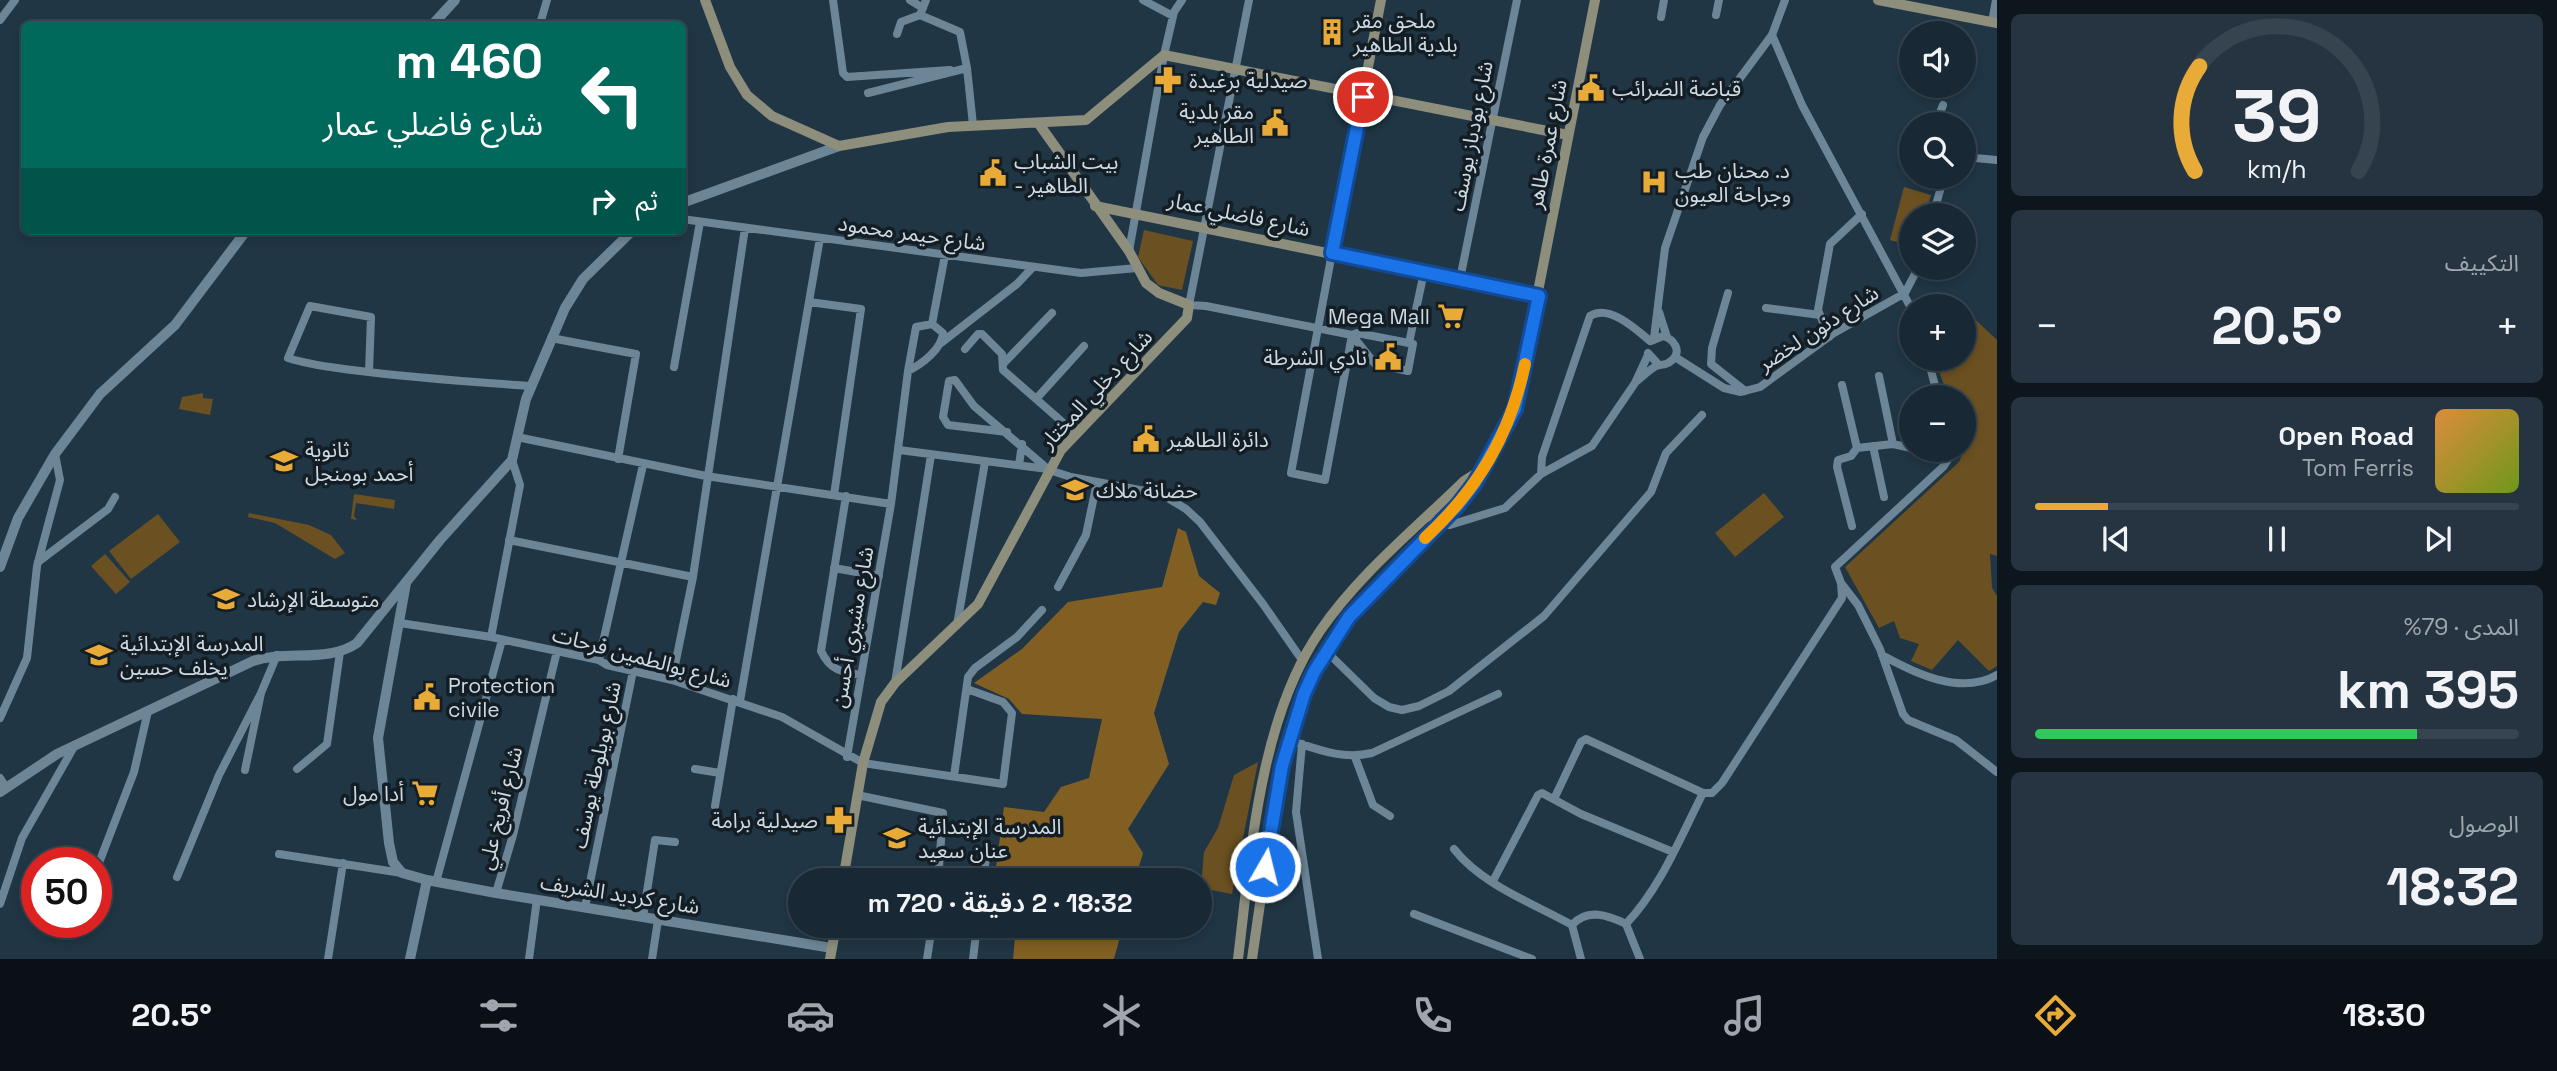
<!DOCTYPE html>
<html lang="ar">
<head>
<meta charset="utf-8">
<style>
	:root { --surface:#182834; --page:#253440; --text:#f1f3f6; --muted:#9fa6ac; --line:#36444f; --accent:#e9ab38 }
	body { margin:0; font-family:"Space Grotesk","Noto Sans Arabic",sans-serif; background:var(--page); color:var(--text); direction:rtl; height:100vh; display:flex; flex-direction:column; font-size:26px; white-space:nowrap }
	* { box-sizing:border-box; margin:0 }
	p { font-size:23px; color:var(--muted) }
	.icon { flex:none; width:38px; height:38px; fill:none; stroke:currentColor; stroke-width:2; stroke-linecap:round; stroke-linejoin:round }
	.map { position:relative; flex:1; overflow:hidden; direction:ltr }
	.sheet { display:flex; flex-direction:column; gap:14px; padding:14px; background:#0d161d; width:560px }
	.sheet>* { flex:none }
	.banner { position:absolute; left:21px; top:21px; width:665px; height:214px; border-radius:10px; box-shadow:0 4px 10px #0003,0 0 0 2px var(--line); direction:rtl; background:#00695c; color:#fff; overflow:hidden }
	.buttons { position:absolute; left:1899px; top:21px; display:grid; gap:14px }
	.buttons a { display:grid; place-items:center; width:77px; height:77px; border-radius:50%; background:var(--surface); box-shadow:0 4px 10px #0003,0 0 0 2px var(--line); font-size:35px }
	.speed { position:absolute; left:21px; top:847px; display:flex; gap:14px; font-size:35px; font-weight:700; text-align:center }
	.speed>* { display:grid; place-content:center; width:91px; height:91px; border-radius:50%; background:var(--surface); box-shadow:0 4px 10px #0003,0 0 0 2px var(--line); line-height:1 }
	.speed .limit { border:10px solid #d22; background:#fff; color:#111 }
	.pin { position:absolute; display:grid; place-items:center; width:60px; height:60px; color:#fff; margin:-30px; border:4px solid #fff; border-radius:50%; box-shadow:0 2px 7px #0007 }
	.me { position:absolute; width:77px; margin:-38px; rotate:8deg; stroke-linejoin:round; filter:drop-shadow(0 0 5px #0008) }
	.turn { display:flex; align-items:center; gap:24px; height:147px; padding:0 28px; font-size:32px }
	.turn .icon { width:91px; height:91px; stroke-width:2.5 }
	.turn b { display:block; font-size:49px; line-height:60px }
	.then { display:flex; align-items:center; height:66px; padding:0 28px; background:#0003; gap:14px; font-size:26px }
	.big { font-size:52px; font-weight:600; line-height:1.1 }
	.sheet .tile { flex:1; display:flex; flex-direction:column; justify-content:center; gap:10px; min-width:0; padding:0 24px; border-radius:10px; background:var(--page) }
	.sheet .dial { align-items:center; gap:0 }
	.dial svg { height:182px; overflow:visible; fill:none; stroke:var(--line); stroke-width:7; stroke-linecap:round; text-anchor:middle }
	.dial text { fill:var(--text); stroke:none }
	.song { display:flex; align-items:center; gap:21px }
	.cover { width:84px; height:84px; border-radius:10px; background:linear-gradient(135deg,hsl(30 70% 55%),hsl(80 70% 35%)) }
	.played { height:7px; border-radius:4px; background:linear-gradient(90deg,var(--accent) 15%,var(--line) 15%) }
	.keys { display:flex; justify-content:space-around; direction:ltr }
	.heat { display:flex; justify-content:space-between; align-items:center; font-size:38px; direction:ltr }
	.charge { height:10px; border-radius:5px; background:linear-gradient(90deg,#34c759 79%,var(--line) 0) }
	.trip { position:absolute; left:788px; top:868px; width:424px; height:70px; border-radius:35px; background:var(--surface); box-shadow:0 4px 10px #0003,0 0 0 2px var(--line); font-weight:600; line-height:70px; text-align:center; direction:rtl }
	.menu { display:flex; height:112px; justify-content:space-around; align-items:center; background:#0a1015; color:var(--muted) }
	.menu .icon { width:49px; height:49px }
	.menu .active { color:var(--accent) }
	.menu b { font-size:32px; color:var(--text) }
	main { display:flex; flex:1; min-height:0 }
	.map>svg:first-child { display:block }
	.green { fill:#6b5021 }
	.forest { fill:#815f23 }
	.lines { fill:none; stroke-linecap:round; stroke-linejoin:round }
	.minor { stroke:#6d8697; stroke-width:8 }
	.tertiary { stroke:#6d8697; stroke-width:10 }
	.secondary { stroke:#8d8e7c; stroke-width:10 }
	.route-casing { stroke:#114b97; stroke-width:18 }
	.route { stroke:#1a73e8; stroke-width:12 }
	.slow { stroke:#f59e0b; stroke-width:12 }
	.labels { text-anchor:middle; dominant-baseline:central; stroke-width:7; stroke-linejoin:round; paint-order:stroke }
	.poi-label { font-size:21px; fill:#cddae3; stroke:#131d23; text-anchor:start }
	.street-label { font-size:21px; fill:#cddae3; stroke:#131d23 }
</style>
</head>
<body>
<main>
<section class="sheet">
<div class="tile dial"><svg viewBox="0 0 100 80">
<path d="M14 69A42 42 0 1 1 86 69"/>
<path d="M14 69A42 42 0 0 1 16 23" stroke="#e9ab38"/>
<text x="50" y="56" font-size="32" font-weight="700">39</text>
<text x="50" y="72" font-size="11">km/h</text>
</svg></div>
<div class="tile"><p>التكييف</p>
<div class="heat"><a>−</a><b class="big">20.5°</b><a>+</a></div>
</div>
<div class="tile">
<div class="song"><i class="cover"></i><div><b>Open Road</b><p>Tom Ferris</p></div></div>
<div class="played"></div>
<div class="keys"><svg class="icon" aria-label="previous" viewBox="0 0 24 24"><path d="M18 5L8 12l10 7zM5 5v14"/></svg><svg class="icon" aria-label="pause" viewBox="0 0 24 24"><path d="M8 5v14M16 5v14"/></svg><svg class="icon" aria-label="next" viewBox="0 0 24 24"><path d="M6 5l10 7-10 7zM19 5v14"/></svg></div>
</div>
<div class="tile"><p>المدى · 79%</p><b class="big">395 km</b><div class="charge"></div></div>
<div class="tile"><p>الوصول</p><b class="big">18:32</b></div>
</section>
<div class="map">
<svg width="1997" height="959" viewBox="0 0 1997 959">
	<rect width="100%" height="100%" fill="#203645"/>
	<!-- green -->
	<path class="green" d="M1904,187l27,8 -6,20h-14v31l-21,-6z
		M1144,230l49,11 -11,49 -24,-5 -20,-28z
		M1964,309l33,31v216l-7,-2 2,34 5,8v70l-8,5 -31,-31 -26,30 -21,-9 8,-17 -19,-6 -6,-17 -15,7 -34,-61 114,-105 5,-12v-53h-16l-13,-38h29z
		M203,393v5l10,1 -3,16 -31,-6 3,-12z
		M1764,493l20,24 -49,40 -20,-24z
		M354,494l41,6 -1,9 -38,-6 -2,13 3,4 -6,-1z
		M249,513l60,12 22,10 14,18 -10,6 -60,-36 -27,-6z
		M158,514l22,28 -49,37 -22,-28z
		M105,554l25,28 -14,12 -25,-28z
		M1258,762l-26,132 -31,-6 3,-36 14,-24 16,-53z"/>
	<!-- forest -->
	<path class="forest" d="M1178,528l8,4 13,44 21,17 -4,12 -13,-3 -24,30 -25,81 15,51 -41,65 15,24 -8,27h-136l-4,-5 9,-68 40,5 17,-25 28,-9 13,-59 -80,-5 -13,-15 -35,-16 48,-34 46,-47 94,-15z
		M1016,926h107l-9,33h-101z"/>
	<g class="lines">
		<!-- minor -->
		<path class="minor" d="M833,0l10,73 4,4 103,-7
			M910,0l13,8
			M926,0l-6,15 40,17 7,36 6,57
			M1143,0l30,16
			M1249,0l-60,305 17,1 146,29 5,-2 52,10
			M1716,15l3,-15
			M1661,17l3,-17
			M0,20l15,-20
			M1992,22l4,-22
			M540,24l7,-24
			M897,34l4,-12 19,-7
			M1772,35l30,70 109,203
			M868,93l99,-25
			M1940,124l-2,-6 5,-13
			M1964,157l33,3
			M1933,215l11,-38
			M682,219l399,54 56,-5
			M1129,251l35,-196 10,-43 8,-12
			M1332,253l-41,220 34,7 27,-145
			M1460,279l57,-279
			M1728,293l-16,55 -1,16 34,27
			M809,302l52,7 -27,186
			M1766,308l54,7
			M1659,312l8,25
			M932,324l11,9c-1,16 -21,31 -35,38l8,-44 16,-3 13,-69
			M1352,335l23,29 33,7 5,-27 -4,-1 15,-71
			M1829,337l-11,-27 12,-66 32,-30
			M551,338l85,16 -18,105
			M1654,338l11,-90 38,-111 17,-32 52,-70 13,-35
			M941,343l76,-59 16,-17
			M965,349l13,-15h4l20,20 1,16 73,64
			M1648,353l10,11
			M1675,357l49,31 17,4 19,-5 74,-54 71,-40 13,-25
			M1928,359l10,38
			M1003,364l49,-51
			M674,367l26,-145
			M369,372l2,-55 -61,-11 -22,52c21,7 43,9 64,12 60,8 119,12 179,16
			M1879,376l14,68
			M1637,381c6,-5 12,-11 19,-15 5,-2 10,0 15,-5 12,-9 3,-22 -8,-25l-12,5
			M1842,385l15,63
			M1036,399l48,-53
			M1007,432l-59,-7 -5,-8 6,-36 6,-1 19,26 75,64 22,7 90,17 25,15 14,13 63,82 39,56
			M517,437l189,39 185,28
			M1873,446l11,51
			M899,450l149,19
			M1019,465l3,-21
			M1541,474l1,-17 48,-141c19,-12 46,13 60,25
			M846,496l-25,155c9,19 20,21 40,24
			M1428,516l11,9h11l55,-17 36,-34 51,-28 43,-63 13,-28
			M1852,526l-15,-59 1,-7 13,-4 6,-8 36,-4 18,4
			M509,540l184,37
			M38,562l70,-53 7,-12
			M834,568l45,8
			M1841,583l17,22 22,44 23,65 5,6 48,20 41,32
			M1058,587l28,-52 11,-53
			M400,623l91,14 108,23 8,5 65,15 110,37 81,46 140,21 9,-71 -9,-11 -36,-13
			M957,625l28,-163
			M491,637l29,-152 -8,-25
			M1326,651l48,47 15,9 13,3 17,-4 30,-15 95,-75 107,-124 15,-39 36,-38
			M1882,655c32,18 79,41 115,20
			M599,660l44,-195
			M672,680l21,-103 52,-349
			M895,683l36,-228
			M740,701l80,-463
			M0,718l27,-60 10,-92 23,-86 -5,-26
			M1289,740c28,9 52,20 83,13l126,-59
			M1302,744l-6,68 22,147
			M847,757l44,-253 17,-133
			M1355,757l18,48 17,11
			M297,769l30,-25 13,-92
			M695,769l25,4
			M245,770l16,-77 16,-38
			M954,776l14,-99 7,-9 42,-31 25,-27
			M0,778l6,9
			M857,795l86,18 -5,67
			M1554,799l27,-57 5,-3 117,54
			M715,806l18,-107
			M1454,849c27,35 80,55 118,76
			M279,854l123,19
			M97,868l37,-96 14,-61
			M177,877l42,-102 42,-82
			M983,880l3,-22
			M1493,881l45,-86 4,-2 39,21 92,38
			M436,882l66,-242
			M496,893l17,-58 44,-184
			M0,904l22,-66 53,-93
			M585,907l48,-236
			M1414,914l118,45
			M643,917l12,-77 20,2
			M1626,924l14,35
			M328,959l15,-96
			M529,959l8,-60
			M652,959l6,-39
			M927,959l5,-33
			M973,959l4,-33
			M1581,959l-9,-34c15,-17 36,-10 54,-1 35,-37 54,-86 77,-131h9l10,-10 120,-185 -1,-15 -6,-16 109,-101 5,-8v-8"/>
		<!-- tertiary -->
		<path class="tertiary" d="M433,24l22,-24
			M682,203l157,-57
			M0,567l18,-49 37,-64 45,-60 75,-69 71,-94
			M406,583l-28,155 11,105 4,19 9,11 25,7 69,13 336,55
			M0,792l57,-38 196,-93c32,-11 76,2 104,-18l83,-103 72,-80 14,-61 39,-91 18,-29 49,-48
			M410,959l17,-79"/>
		<!-- secondary -->
		<path class="secondary" d="M705,0l25,67 17,28 25,21 67,30 109,-19 138,-7 78,-65 404,80
			M1878,0l119,23
			M1095,206l444,90
			M1332,253l49,-253
			M843,880l20,-117 18,-61 14,-19 83,-79 83,-154 126,-132 2,-13 -30,-12 -13,-10 -17,-32 -90,-127
			M830,959l6,-33
			M1238,959c13,-106 21,-239 82,-328 39,-57 95,-102 144,-150l16,-10
			M1252,959l24,-166 13,-53 25,-68 35,-55 119,-125 47,-83 80,-409"/>
	</g>
	<g class="lines">
		<defs>
			<path id="route" d="M1265,867l17,-101 22,-72 10,-22 35,-55 109,-112 17,-22 40,-74 24,-113 -207,-43 31,-156"/>
		</defs>
		<!-- route casing -->
		<use href="#route" class="route-casing"/>
		<!-- route -->
		<use href="#route" class="route"/>
		<!-- slow -->
		<path class="slow" d="M1425,538c53,-49 85,-103 100,-174"/>
	</g>
	<!-- icons -->
	<defs>
		<symbol id="building-bare" viewBox="-9 -9 18 18"><path d="M-4-6H4V6H1V3H-1V6H-4ZM-2.5-4.3h1.7v1.8h-1.7ZM.8-4.3h1.7v1.8H.8ZM-2.5-1h1.7V.8h-1.7ZM.8-1h1.7V.8H.8Z" fill="#e9ab38" stroke="#131d23" stroke-width="2.5" paint-order="stroke"/></symbol>
		<symbol id="pharmacy-bare" viewBox="-9 -9 18 18"><path d="M-2-6h4v4h4v4h-4v4h-4v-4h-4v-4h4Z" fill="#e9ab38" stroke="#131d23" stroke-width="2.5" paint-order="stroke"/></symbol>
		<symbol id="civic-bare" viewBox="-9 -9 18 18"><path d="M-.6-6.5H3V-4.5H.6V-3L4-1V1h2V6H-6V1h2V-1L-.6-3ZM-1.2 2.5V6h2.4V2.5Z" fill="#e9ab38" stroke="#131d23" stroke-width="2.5" paint-order="stroke"/></symbol>
		<symbol id="hospital-bare" viewBox="-9 -9 18 18"><path d="M-5-5h3v3.5h4V-5h3V5h-3V1.5h-4V5h-3Z" fill="#e9ab38" stroke="#131d23" stroke-width="2.5" paint-order="stroke"/></symbol>
		<symbol id="supermarket-bare" viewBox="-9 -9 18 18"><path d="M-6-5.5h2.5l.6 2H6L4.5 2H-2.5L-4.4-4H-6ZM-1.5 3.2a1.3 1.3 0 1 0 .1 0ZM3 3.2a1.3 1.3 0 1 0 .1 0Z" fill="#e9ab38" stroke="#131d23" stroke-width="2.5" paint-order="stroke"/></symbol>
		<symbol id="school-bare" viewBox="-9 -9 18 18"><path d="M0-5L7-2L0 1L-7-2ZM-4 1L0 2.5L4 1V4Q0 6-4 4Z" fill="#e9ab38" stroke="#131d23" stroke-width="2.5" paint-order="stroke"/></symbol>
	</defs>
	<g fill-rule="evenodd">
		<use href="#building-bare" x="1313" y="13" width="38" height="38"/>
		<use href="#pharmacy-bare" x="1149" y="61" width="38" height="38"/>
		<use href="#civic-bare" x="1572" y="69" width="38" height="38"/>
		<use href="#civic-bare" x="1256" y="104" width="38" height="38"/>
		<use href="#civic-bare" x="974" y="154" width="38" height="38"/>
		<use href="#hospital-bare" x="1635" y="163" width="38" height="38"/>
		<use href="#supermarket-bare" x="1432" y="297" width="38" height="38"/>
		<use href="#civic-bare" x="1369" y="338" width="38" height="38"/>
		<use href="#civic-bare" x="1127" y="420" width="38" height="38"/>
		<use href="#school-bare" x="265" y="442" width="38" height="38"/>
		<use href="#school-bare" x="1056" y="471" width="38" height="38"/>
		<use href="#school-bare" x="207" y="580" width="38" height="38"/>
		<use href="#school-bare" x="80" y="636" width="38" height="38"/>
		<use href="#civic-bare" x="408" y="678" width="38" height="38"/>
		<use href="#supermarket-bare" x="406" y="774" width="38" height="38"/>
		<use href="#pharmacy-bare" x="820" y="801" width="38" height="38"/>
		<use href="#school-bare" x="878" y="819" width="38" height="38"/>
	</g>
	<g class="labels">
		<!-- poi labels -->
		<g class="poi-label">
			<text x="1353" y="20">ملحق مقر<tspan x="1353" dy="24">بلدية الطاهير</tspan></text>
			<text x="1189" y="80">صيدلية برغيدة</text>
			<text x="1612" y="88">قباضة الضرائب</text>
			<text x="1254" y="111" text-anchor="end">مقر بلدية<tspan x="1254" dy="24">الطاهير</tspan></text>
			<text x="1014" y="161">بيت الشباب<tspan x="1014" dy="24">- الطاهير</tspan></text>
			<text x="1675" y="170">د. محنان طب<tspan x="1675" dy="24">وجراحة العيون</tspan></text>
			<text x="1430" y="316" text-anchor="end">Mega Mall</text>
			<text x="1367" y="357" text-anchor="end">نادي الشرطة</text>
			<text x="1167" y="439">دائرة الطاهير</text>
			<text x="305" y="449">ثانوية<tspan x="305" dy="24">أحمد بومنجل</tspan></text>
			<text x="1096" y="490">حضانة ملاك</text>
			<text x="247" y="599">متوسطة الإرشاد</text>
			<text x="120" y="643">المدرسة الإبتدائية<tspan x="120" dy="24">يخلف حسين</tspan></text>
			<text x="448" y="685">Protection<tspan x="448" dy="24">civile</tspan></text>
			<text x="404" y="793" text-anchor="end">أدا مول</text>
			<text x="818" y="820" text-anchor="end">صيدلية برامة</text>
			<text x="918" y="826">المدرسة الإبتدائية<tspan x="918" dy="24">عنان سعيد</tspan></text>
		</g>
		<!-- street labels -->
		<g class="street-label">
			<text transform="translate(1471 136) rotate(-79)">شارع بودباز يوسف</text>
			<text transform="translate(1547 144) rotate(-79)">شارع عمرة طاهر</text>
			<text transform="translate(1239 214) rotate(12)">شارع فاضلي عمار</text>
			<text transform="translate(912 233) rotate(8)">شارع حيمر محمود</text>
			<text transform="translate(1818 328) rotate(-33)">شارع دنون لخضر</text>
			<text transform="translate(1096 389) rotate(-47)">شارع دخلي المختار</text>
			<text transform="translate(852 627) rotate(-80)">شارع مشيري أحسن</text>
			<text transform="translate(642 657) rotate(15)">شارع بوالطمين فرحات</text>
			<text transform="translate(596 765) rotate(-78)">شارع بويلوطة يوسف</text>
			<text transform="translate(500 808) rotate(-76)">شارع أفريخ علي</text>
			<text transform="translate(620 894) rotate(9)">شارع كرديد الشريف</text>
		</g>
	</g>
</svg>
<div class="buttons">
<a><svg class="icon" aria-label="sound" viewBox="0 0 24 24"><path d="M4 9h4l5-4v14l-5-4H4zM17 9q2 3 0 6"/></svg></a>
<a><svg class="icon" aria-label="search" viewBox="0 0 24 24"><circle cx="10" cy="10" r="6"/><path d="M15 15l6 6"/></svg></a>
<a><svg class="icon" aria-label="layers" viewBox="0 0 24 24"><path d="M12 4l9 5-9 5-9-5zM3 14l9 5 9-5"/></svg></a>
<a>+</a>
<a>−</a>
</div>
<div class="speed"><div class="limit">50</div></div>
<div class="pin" style="left:1363px;top:97px;background:#d93025"><svg class="icon" aria-label="arrive" viewBox="0 0 24 24"><path d="M6 21V4h12l-3 4 3 4H6"/></svg></div>
<svg class="me" style="left:1265px;top:867px" viewBox="-20 -20 40 40"><circle r="17" fill="#1a73e8" stroke="#fff" stroke-width="3"/><path d="M0-11L8 9 0 5-8 9z" fill="#fff"/></svg>
<div class="trip">18:32 · 2 دقيقة · 720 m</div>
<div class="banner">
<div class="turn"><svg class="icon" aria-label="left" viewBox="0 0 24 24"><path d="M17 20v-9H6M10 6l-5 5 5 5"/></svg><div><b>460 m</b>شارع فاضلي عمار</div></div>
<div class="then">ثم<svg class="icon" aria-label="right" viewBox="0 0 24 24"><path d="M7 20v-9h11M14 6l5 5-5 5"/></svg></div>
</div>
</div>
</main>
<nav class="menu">
<b>18:30</b>
<svg class="icon active" aria-label="directions" viewBox="0 0 24 24"><path d="M12 3l9 9-9 9-9-9zM9 14v-3h6M13 9l2 2-2 2"/></svg>
<svg class="icon" aria-label="music" viewBox="0 0 24 24"><path d="M9 18V5l10-2v13"/><circle cx="6" cy="18" r="3"/><circle cx="16" cy="16" r="3"/></svg>
<svg class="icon" aria-label="phone" viewBox="0 0 24 24"><path d="M5 4h4l2 5-3 2q2 4 5 5l2-3 5 2v4C11 20 4 13 5 4z"/></svg>
<svg class="icon" aria-label="climate" viewBox="0 0 24 24"><path d="M12 3v18M4 7l16 10M4 17L20 7"/></svg>
<svg class="icon" aria-label="car" viewBox="0 0 24 24"><path d="M5 17H2v-5l4-1 3-4h7l3 4 3 1v5h-3M9 17h6M6 11h13"/><circle cx="7" cy="17" r="2"/><circle cx="17" cy="17" r="2"/></svg>
<svg class="icon" aria-label="filters" viewBox="0 0 24 24"><path d="M4 7h16M4 17h16"/><circle cx="9" cy="7" r="2"/><circle cx="15" cy="17" r="2"/></svg>
<b>20.5°</b>
</nav>
</body>
</html>
